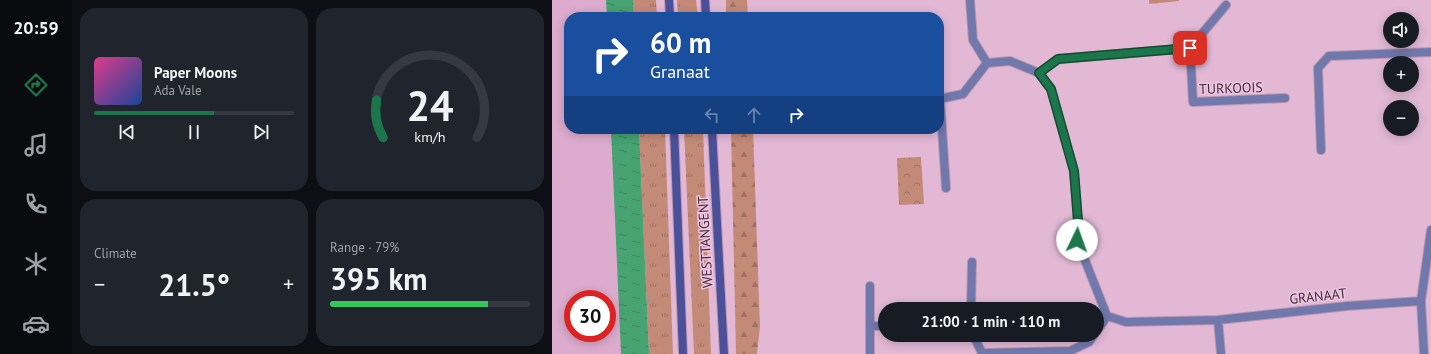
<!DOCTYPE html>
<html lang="en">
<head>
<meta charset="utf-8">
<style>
	:root { --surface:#171b24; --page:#20242c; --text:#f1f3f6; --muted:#9ea1a6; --line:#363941; --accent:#1c764b }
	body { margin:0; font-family:"PT Sans",sans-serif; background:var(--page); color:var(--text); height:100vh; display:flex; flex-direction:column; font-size:15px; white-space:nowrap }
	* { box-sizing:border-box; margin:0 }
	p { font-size:13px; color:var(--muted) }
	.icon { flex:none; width:22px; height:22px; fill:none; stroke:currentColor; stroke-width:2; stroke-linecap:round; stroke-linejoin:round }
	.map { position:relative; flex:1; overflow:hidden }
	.details { display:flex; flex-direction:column; gap:8px; padding:8px; background:#0d0f14; width:480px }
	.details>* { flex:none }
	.guide { position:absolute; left:12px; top:12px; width:380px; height:122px; border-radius:16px; box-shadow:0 2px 10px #0003; background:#1a4fa0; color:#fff; overflow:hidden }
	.controls { position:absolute; left:831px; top:12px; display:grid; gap:8px }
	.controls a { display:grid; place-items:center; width:36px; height:36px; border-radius:50%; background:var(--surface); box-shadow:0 2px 10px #0003; font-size:20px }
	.speed { position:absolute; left:12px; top:290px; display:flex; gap:8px; font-size:20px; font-weight:700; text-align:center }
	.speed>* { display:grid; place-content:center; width:52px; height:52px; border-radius:50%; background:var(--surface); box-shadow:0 2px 10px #0003; line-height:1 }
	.speed .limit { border:6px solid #d22; background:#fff; color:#111 }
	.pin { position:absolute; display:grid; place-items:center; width:34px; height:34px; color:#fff; margin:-17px; border-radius:8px; box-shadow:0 2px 6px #0006 }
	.me { position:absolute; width:44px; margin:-22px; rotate:3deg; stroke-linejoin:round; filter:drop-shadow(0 0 3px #0008) }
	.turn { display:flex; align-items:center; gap:14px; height:84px; padding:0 20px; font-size:18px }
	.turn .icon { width:52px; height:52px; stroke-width:2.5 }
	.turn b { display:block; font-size:28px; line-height:34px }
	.lanes { display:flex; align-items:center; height:38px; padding:0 20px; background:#0003; justify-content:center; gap:20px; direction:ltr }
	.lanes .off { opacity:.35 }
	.big { font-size:30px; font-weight:800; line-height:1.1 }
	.details .card { flex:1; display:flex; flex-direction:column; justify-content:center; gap:6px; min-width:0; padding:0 14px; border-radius:16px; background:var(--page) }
	.details .dial { align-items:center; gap:0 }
	.dial svg { height:104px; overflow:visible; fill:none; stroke:var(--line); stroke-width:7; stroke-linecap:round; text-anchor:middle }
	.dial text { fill:var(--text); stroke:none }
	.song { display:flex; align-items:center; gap:12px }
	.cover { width:48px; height:48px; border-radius:6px; background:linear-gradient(135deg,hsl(330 70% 55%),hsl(220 70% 35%)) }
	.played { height:4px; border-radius:2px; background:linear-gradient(90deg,var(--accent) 60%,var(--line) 60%) }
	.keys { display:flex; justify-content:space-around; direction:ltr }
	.heat { display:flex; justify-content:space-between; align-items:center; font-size:22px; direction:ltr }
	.charge { height:6px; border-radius:3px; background:linear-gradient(90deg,#34c759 79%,var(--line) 0) }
	.details .tiles { flex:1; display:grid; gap:8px; grid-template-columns:repeat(2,1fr) }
	.trip { position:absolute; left:326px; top:302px; width:226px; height:40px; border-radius:20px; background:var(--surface); box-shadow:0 2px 10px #0003; font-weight:800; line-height:40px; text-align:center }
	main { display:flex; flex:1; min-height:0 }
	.tabs { display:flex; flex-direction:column; width:72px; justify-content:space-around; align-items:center; background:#090b0e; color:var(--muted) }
	.tabs .icon { width:28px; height:28px }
	.tabs .current { color:var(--accent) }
	.tabs b { font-size:18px; color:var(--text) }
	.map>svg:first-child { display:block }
	.built { fill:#dcabcd; fill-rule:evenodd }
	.grass { fill:url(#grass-tufts) }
	.forest { fill:url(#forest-firs) }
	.park { fill:url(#park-crowns) }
	.water { fill:url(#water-ripples) }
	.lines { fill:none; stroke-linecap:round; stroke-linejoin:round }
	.street-casing { stroke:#bb97b0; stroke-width:10 }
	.secondary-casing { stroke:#bb97b0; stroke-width:10 }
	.street { stroke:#7178ac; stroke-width:8 }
	.secondary { stroke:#4b509b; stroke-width:8 }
	.route-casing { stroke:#124d31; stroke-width:10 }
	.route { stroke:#1c764b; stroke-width:7 }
	.labels { text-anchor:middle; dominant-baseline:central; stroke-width:3; stroke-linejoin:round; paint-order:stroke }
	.street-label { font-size:14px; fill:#3f2e3a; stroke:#f0c5e3 }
</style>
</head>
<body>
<main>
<nav class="tabs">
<b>20:59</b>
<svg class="icon current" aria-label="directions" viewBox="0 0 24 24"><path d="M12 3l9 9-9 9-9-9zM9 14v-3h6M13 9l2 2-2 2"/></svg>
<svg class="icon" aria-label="music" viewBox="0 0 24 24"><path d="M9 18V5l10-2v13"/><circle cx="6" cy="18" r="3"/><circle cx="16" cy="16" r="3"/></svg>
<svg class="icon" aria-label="phone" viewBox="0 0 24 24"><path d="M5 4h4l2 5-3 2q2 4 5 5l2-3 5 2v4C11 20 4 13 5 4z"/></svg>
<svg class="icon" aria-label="climate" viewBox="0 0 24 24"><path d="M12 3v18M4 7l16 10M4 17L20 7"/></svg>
<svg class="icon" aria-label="car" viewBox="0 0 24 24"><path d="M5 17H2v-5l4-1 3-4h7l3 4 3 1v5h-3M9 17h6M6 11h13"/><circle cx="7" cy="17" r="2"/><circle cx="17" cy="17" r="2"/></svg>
</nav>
<section class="details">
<div class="tiles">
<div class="card">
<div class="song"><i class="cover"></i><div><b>Paper Moons</b><p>Ada Vale</p></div></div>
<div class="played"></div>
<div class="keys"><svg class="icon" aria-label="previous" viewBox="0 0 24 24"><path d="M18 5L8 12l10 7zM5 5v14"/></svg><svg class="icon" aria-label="pause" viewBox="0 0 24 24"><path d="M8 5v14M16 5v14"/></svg><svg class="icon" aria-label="next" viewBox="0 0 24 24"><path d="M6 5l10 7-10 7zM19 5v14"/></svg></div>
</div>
<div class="card dial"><svg viewBox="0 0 100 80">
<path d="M14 69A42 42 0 1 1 86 69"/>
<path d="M14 69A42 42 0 0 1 9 40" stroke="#1c764b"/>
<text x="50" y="56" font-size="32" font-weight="700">24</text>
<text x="50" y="72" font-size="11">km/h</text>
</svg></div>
<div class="card"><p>Climate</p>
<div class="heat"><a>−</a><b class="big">21.5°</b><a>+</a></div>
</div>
<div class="card"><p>Range · 79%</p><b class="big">395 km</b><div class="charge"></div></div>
</div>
</section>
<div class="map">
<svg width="879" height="354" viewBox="0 0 879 354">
	<defs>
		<pattern id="grass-tufts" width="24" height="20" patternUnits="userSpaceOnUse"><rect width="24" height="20" fill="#c48a78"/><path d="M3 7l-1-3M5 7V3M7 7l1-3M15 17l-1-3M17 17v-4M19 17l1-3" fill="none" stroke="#a17163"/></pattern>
		<pattern id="forest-firs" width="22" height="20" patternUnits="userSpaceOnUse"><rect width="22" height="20" fill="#c48a78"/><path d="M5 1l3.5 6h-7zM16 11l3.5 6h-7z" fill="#a17163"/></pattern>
		<pattern id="park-crowns" width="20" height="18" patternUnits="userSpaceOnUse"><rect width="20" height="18" fill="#c48a78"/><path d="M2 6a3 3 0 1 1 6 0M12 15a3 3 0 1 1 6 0" fill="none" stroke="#a17163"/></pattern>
		<pattern id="water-ripples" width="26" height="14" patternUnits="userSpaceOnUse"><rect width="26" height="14" fill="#47a372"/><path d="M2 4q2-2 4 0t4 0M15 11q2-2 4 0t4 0" fill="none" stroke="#3d855f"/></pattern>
	</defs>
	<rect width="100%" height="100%" fill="#e2b8d5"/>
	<!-- built -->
	<path class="built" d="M0,0h65l1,17h-49v112h53l10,225h-80zM21,299h34v34h-34z"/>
	<!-- grass -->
	<path class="grass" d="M81,0h23l1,17h-23z
		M125,0h19l2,17h-20z
		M87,129h26l8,225h-24z
		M132,129h19l8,225h-17z"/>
	<!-- forest -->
	<path class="forest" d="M174,0h21l1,17h-22z
		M179,129h22l7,197 -3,28h-21z"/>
	<!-- park -->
	<path class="park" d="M597,0h30v1l-30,3z
		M369,157l3,47 -25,1 -2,-47z"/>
	<!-- water -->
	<path class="water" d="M54,0h27l1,17h-27z
		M59,129h28l10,225h-28z"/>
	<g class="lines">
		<defs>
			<path id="street" d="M418,0l3,40 14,23
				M674,5l-36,43 3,54 92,-4
				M435,63l23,-2 29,12 12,16 23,82 4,50 -1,19 30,76
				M487,73l19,-14 132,-11
				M387,99l24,-5 24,-31
				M388,99l6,89
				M769,150l-3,-82 11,-12 102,-4
				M318,286v40
				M419,309l1,-47
				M555,316l19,6 92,-2 129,-14 74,-5
				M666,320l3,34
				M545,331l10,-15
				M421,335l9,18 88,-2 19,-9 5,-7
				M318,354v-28h15
				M872,354l-3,-53 10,-71"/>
			<path id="secondary" d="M117,0l1,17
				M153,0l1,17
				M122,129l9,225
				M160,129l12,225"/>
		</defs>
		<!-- street casing -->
		<use href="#street" class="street-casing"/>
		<!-- secondary casing -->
		<use href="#secondary" class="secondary-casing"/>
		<!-- street -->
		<use href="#street" class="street"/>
		<!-- secondary -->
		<use href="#secondary" class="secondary"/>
	</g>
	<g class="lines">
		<defs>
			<path id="route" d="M525,240l1,-19 -4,-50 -23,-82 -12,-16 19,-14 132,-11"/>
		</defs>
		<!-- route casing -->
		<use href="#route" class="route-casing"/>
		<!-- route -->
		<use href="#route" class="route"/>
	</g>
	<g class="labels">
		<!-- street labels -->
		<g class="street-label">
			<text transform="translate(679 88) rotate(-2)">TURKOOIS</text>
			<text transform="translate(153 242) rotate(-93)">WESTTANGENT</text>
			<text transform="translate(766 296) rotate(-6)">GRANAAT</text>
		</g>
	</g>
</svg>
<div class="controls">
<a><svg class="icon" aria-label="sound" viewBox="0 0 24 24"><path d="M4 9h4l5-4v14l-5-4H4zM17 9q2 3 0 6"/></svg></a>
<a>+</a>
<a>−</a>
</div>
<div class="speed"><div class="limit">30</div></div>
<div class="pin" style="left:638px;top:48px;background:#d93025"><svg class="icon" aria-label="arrive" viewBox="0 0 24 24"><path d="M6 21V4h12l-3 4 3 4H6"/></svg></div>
<svg class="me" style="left:525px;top:240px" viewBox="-20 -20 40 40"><circle r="19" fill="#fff"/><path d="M0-13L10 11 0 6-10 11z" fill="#1c764b"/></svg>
<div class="trip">21:00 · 1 min · 110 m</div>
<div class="guide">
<div class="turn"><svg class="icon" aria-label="right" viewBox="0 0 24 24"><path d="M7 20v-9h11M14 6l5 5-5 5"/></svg><div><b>60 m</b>Granaat</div></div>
<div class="lanes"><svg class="icon off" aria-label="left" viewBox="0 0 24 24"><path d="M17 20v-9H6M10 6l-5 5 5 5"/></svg><svg class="icon off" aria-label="ahead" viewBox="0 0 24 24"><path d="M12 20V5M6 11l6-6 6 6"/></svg><svg class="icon" aria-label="right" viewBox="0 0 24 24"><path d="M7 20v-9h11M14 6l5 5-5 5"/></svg></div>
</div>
</div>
</main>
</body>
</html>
